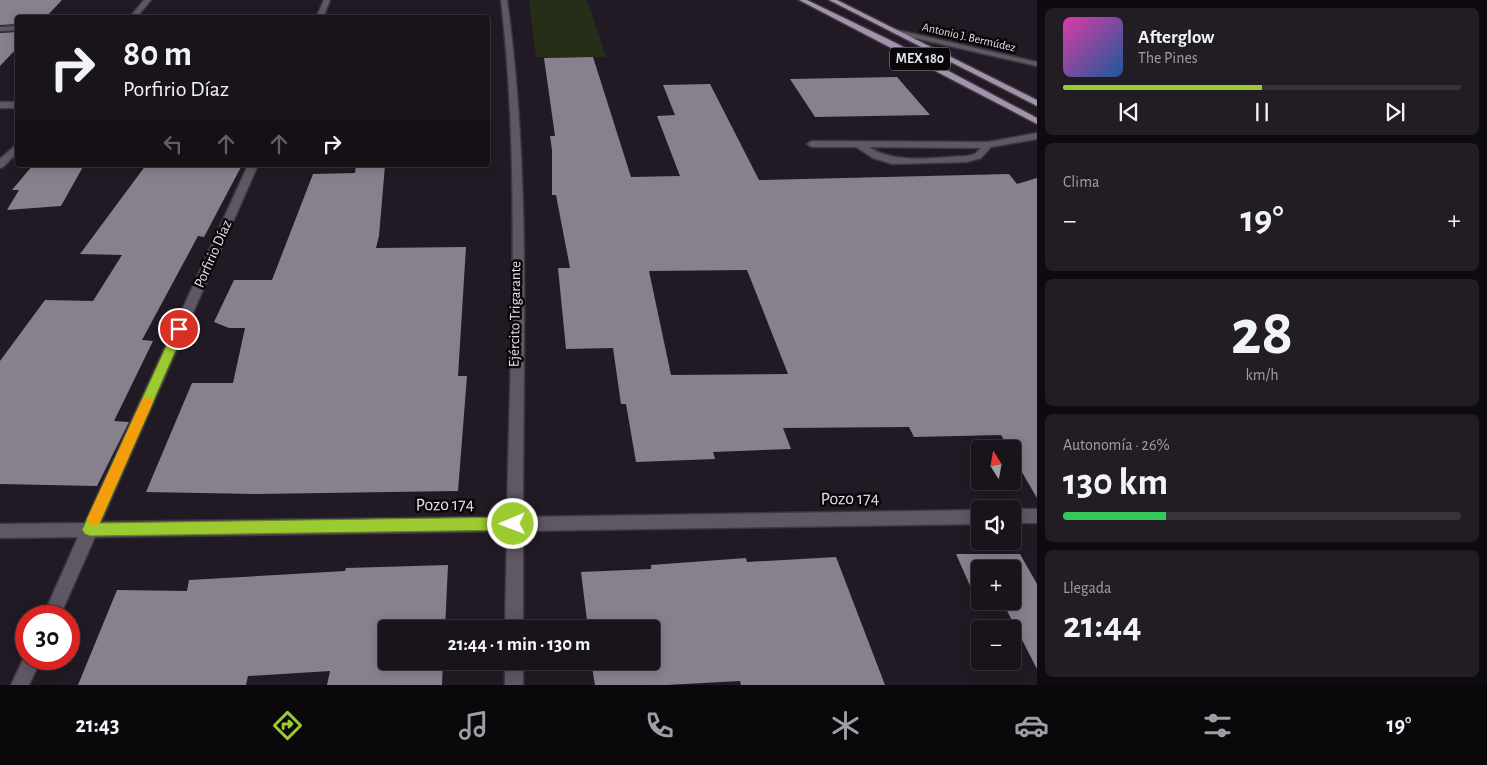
<!DOCTYPE html>
<html lang="es">
<head>
<meta charset="utf-8">
<style>
	:root { --surface:#19141b; --page:#221d24; --text:#f1f3f6; --muted:#9f9ea3; --line:#37333a; --accent:#9cca31 }
	body { margin:0; font-family:"Alegreya Sans",sans-serif; background:var(--page); color:var(--text); height:100vh; display:flex; flex-direction:column; font-size:19px; white-space:nowrap }
	* { box-sizing:border-box; margin:0 }
	p { font-size:16px; color:var(--muted) }
	.icon { flex:none; width:28px; height:28px; fill:none; stroke:currentColor; stroke-width:2; stroke-linecap:round; stroke-linejoin:round }
	.map { position:relative; flex:1; overflow:hidden }
	.sheet { display:flex; flex-direction:column; gap:8px; padding:8px; background:#0e0b0f; width:450px }
	.sheet>* { flex:none }
	.top-card { position:absolute; left:15px; top:15px; width:475px; height:152px; border-radius:5px; box-shadow:0 2px 12px #0003,0 0 0 1px var(--line); background:#19141b; color:var(--text); overflow:hidden }
	.needle { width:32px; rotate:349deg }
	.fabs { position:absolute; left:971px; top:440px; display:grid; gap:10px }
	.fabs a { display:grid; place-items:center; width:50px; height:50px; border-radius:5px; background:var(--surface); box-shadow:0 2px 12px #0003,0 0 0 1px var(--line); font-size:25px }
	.speed { position:absolute; left:15px; top:605px; display:flex; gap:10px; font-size:25px; font-weight:700; text-align:center }
	.speed>* { display:grid; place-content:center; width:65px; height:65px; border-radius:50%; background:var(--surface); box-shadow:0 2px 12px #0003,0 0 0 1px var(--line); line-height:1 }
	.speed .limit { border:8px solid #d22; background:#fff; color:#111 }
	.pin { position:absolute; display:grid; place-items:center; width:42px; height:42px; color:#fff; margin:-21px; border:2px solid #fff; border-radius:50%; box-shadow:0 1px 5px #0007 }
	.me { position:absolute; width:55px; margin:-28px; rotate:269deg; stroke-linejoin:round; filter:drop-shadow(0 0 4px #0008) }
	.turn { display:flex; align-items:center; gap:18px; height:105px; padding:0 25px; font-size:22px }
	.turn .icon { width:65px; height:65px; stroke-width:2.5 }
	.turn b { display:block; font-size:35px; line-height:42px }
	.lanes { display:flex; align-items:center; height:48px; padding:0 25px; background:#0003; justify-content:center; gap:25px; direction:ltr }
	.lanes .off { opacity:.35 }
	.big { font-size:38px; font-weight:700; line-height:1.1 }
	.sheet .card { flex:1; display:flex; flex-direction:column; justify-content:center; gap:8px; min-width:0; padding:0 18px; border-radius:8px; background:var(--page) }
	.sheet .dial { align-items:center; gap:0 }
	.dial b { font-size:65px; line-height:1 }
	.song { display:flex; align-items:center; gap:15px }
	.cover { width:60px; height:60px; border-radius:8px; background:linear-gradient(135deg,hsl(320 70% 55%),hsl(210 70% 35%)) }
	.played { height:5px; border-radius:2px; background:linear-gradient(90deg,var(--accent) 50%,var(--line) 50%) }
	.keys { display:flex; justify-content:space-around; direction:ltr }
	.heat { display:flex; justify-content:space-between; align-items:center; font-size:28px; direction:ltr }
	.charge { height:8px; border-radius:4px; background:linear-gradient(90deg,#34c759 26%,var(--line) 0) }
	.trip { position:absolute; left:378px; top:620px; width:282px; height:50px; border-radius:5px; background:var(--surface); box-shadow:0 2px 12px #0003,0 0 0 1px var(--line); font-weight:700; line-height:50px; text-align:center }
	.tabs { display:flex; height:80px; justify-content:space-around; align-items:center; background:#0a080b; color:var(--muted) }
	.tabs .icon { width:35px; height:35px }
	.tabs .current { color:var(--accent) }
	.tabs b { font-size:22px; color:var(--text) }
	main { display:flex; flex:1; min-height:0 }
	.map>svg:first-child { display:block }
	.green { fill:#262e18 }
	.building { fill:#89808e; fill-rule:evenodd }
	.lines { fill:none; stroke-linecap:round; stroke-linejoin:round }
	.lane-casing { stroke:#3c363f; stroke-width:3 }
	.street-casing { stroke:#3c363f; stroke-width:3 }
	.primary-casing { stroke:#3c363f; stroke-width:3 }
	.lane { fill:#5f5764; fill-rule:evenodd }
	.street { fill:#5f5764; fill-rule:evenodd }
	.primary { fill:#a292ab; fill-rule:evenodd }
	.route { fill:#9cca31; stroke:#658320 }
	.slow { fill:#f59e0b }
	.labels { text-anchor:middle; dominant-baseline:central; stroke-width:5; stroke-linejoin:round; paint-order:stroke }
	.far-street-label { font-size:12px; fill:#e4e0e7; stroke:#09060a }
	.shield { fill:#09060a; stroke:#a29fa5; stroke-width:1 }
	.shield-label { font-size:14px; font-weight:bold; fill:#e4e0e7 }
	.street-label { font-size:15px; fill:#e4e0e7; stroke:#09060a }
	.near-street-label { font-size:18px; fill:#e4e0e7; stroke:#09060a }
</style>
</head>
<body>
<main>
<div class="map">
<svg width="1037" height="685" viewBox="0 0 1037 685">
	<rect width="100%" height="100%" fill="#211a24"/>
	<!-- green -->
	<path class="green" d="M529,0h58l19,57h-70z"/>
	<!-- building -->
	<path class="building" d="M0,0h62l-17,18h-27v6l-18,1z
		M18,32v15l-18,19v-33z
		M593,57l38,120 49,-1 -23,-60 18,-1 -12,-30 47,-1 49,96 250,-6 8,10 20,-6v320l-25,-43v-6h-3l-8,-14 -87,2 -5,-10 -126,1 8,21 -78,3 2,7 -79,3 -10,-58h-5l-8,-56 -47,1 -8,-81h12l-14,-73h-4v-45l-2,-14h5l-11,-78zM747,270l41,104 -117,1 -22,-104z
		M897,77l33,38 -115,2 -25,-38z
		M33,165h51l-23,41 -54,4 12,-20h-7z
		M146,165h96l-38,72 -6,-1 -56,104 11,1 -39,80 15,1 -32,64 -97,-2v-123l45,-61 48,1 29,-46 -42,-1z
		M356,165h29l-6,71 -3,12 90,-1 -8,129h9l-9,115 -201,3 -111,-2 46,-109h41l12,-55h-16l-15,-6 20,-42h38l41,-106 42,-1z
		M956,554h64l17,30v85l-35,-68h10v-32h-32v28h-5z
		M836,557l49,128h-144l-1,-4 -74,4h-71l-4,-24h60v-32h-63l-7,-57 70,-3v-4l95,-7 1,4z
		M448,565l-3,64h-59v32h57l-1,24h-115l3,-14 -82,5 -2,9h-168l39,-95 70,1 2,-11 156,-9 1,-3z"/>
	<g class="lines">
		<defs>
			<path id="lane" d="M1037,133v6l-46,8 -10,11 -14,4 -75,2 -19,-6 -17,-11h-44l-5,-3 5,-3 176,1zM869,147l112,1 -6,6 -8,2c-32,1 -71,9 -98,-9z"/>
			<path id="street" d="M144,0h7l-15,18h-7z
				M324,0h6l-7,18h-7z
				M501,0h6c24,171 16,345 16,517l457,-7v14l-457,7v98h-18l2,-98 -412,6 -35,79h-17l35,-79 -78,1v-14l85,-1 163,-358h10l-157,357 406,-5c3,-172 14,-346 -6,-517z
				M18,26v4l-18,1v-4z
				M893,29l144,33v4l-144,-33z
				M0,102h18v6h-18z
				M18,143v9l-15,15 -3,1v-9z
				M1012,509h25v14h-25z
				M26,653v6h15l-12,26h-18z
				M505,661h18v24h-18z"/>
			<path id="primary" d="M799,0h8l89,43 141,75v6z
				M829,0h8l200,100v6z"/>
		</defs>
		<!-- lane casing -->
		<use href="#lane" class="lane-casing"/>
		<!-- street casing -->
		<use href="#street" class="street-casing"/>
		<!-- primary casing -->
		<use href="#primary" class="primary-casing"/>
		<!-- lane -->
		<use href="#lane" class="lane"/>
		<!-- street -->
		<use href="#street" class="street"/>
		<!-- primary -->
		<use href="#primary" class="primary"/>
	</g>
	<!-- route -->
	<path class="route" d="M179,325l6,4 -85,194 413,-6 5,2 2,5 -2,4 -5,2 -423,6 -5,-2 -3,-4 92,-201z"/>
	<!-- slow -->
	<path class="slow" d="M147,397l4,2 2,3 -52,117 -2,5 -5,2 -5,-2 -2,-5 54,-117 2,-3z"/>
	<g class="labels">
		<!-- far-street labels -->
		<g class="far-street-label">
			<text transform="translate(969 37) rotate(13)">Antonio J. Bermúdez</text>
		</g>
		<!-- shield labels -->
		<rect class="shield" x="890" y="47.5" width="60" height="23" rx="4"/>
		<g class="shield-label">
			<text x="920" y="59">MEX 180</text>
		</g>
		<!-- street labels -->
		<g class="street-label">
			<text transform="translate(213 254) rotate(-66)">Porfirio Díaz</text>
			<text transform="translate(515 314) rotate(-89)">Ejército Trigarante</text>
		</g>
		<!-- near-street labels -->
		<g class="near-street-label">
			<text transform="translate(850 499) rotate(-1)">Pozo 174</text>
			<text transform="translate(445 505) rotate(-1)">Pozo 174</text>
		</g>
	</g>
</svg>
<div class="fabs">
<a><svg class="needle" viewBox="-14 -14 28 28"><path d="M0-13l5 13h-10z" fill="#e53935"/><path d="M0 13l5-13h-10z" fill="#9f9ea3"/></svg></a>
<a><svg class="icon" aria-label="sound" viewBox="0 0 24 24"><path d="M4 9h4l5-4v14l-5-4H4zM17 9q2 3 0 6"/></svg></a>
<a>+</a>
<a>−</a>
</div>
<div class="speed"><div class="limit">30</div></div>
<div class="pin" style="left:179px;top:329px;background:#d93025"><svg class="icon" aria-label="arrive" viewBox="0 0 24 24"><path d="M6 21V4h12l-3 4 3 4H6"/></svg></div>
<svg class="me" style="left:513px;top:524px" viewBox="-20 -20 40 40"><circle r="17" fill="#9cca31" stroke="#fff" stroke-width="3"/><path d="M0-11L8 9 0 5-8 9z" fill="#fff"/></svg>
<div class="trip">21:44 · 1 min · 130 m</div>
<div class="top-card">
<div class="turn"><svg class="icon" aria-label="right" viewBox="0 0 24 24"><path d="M7 20v-9h11M14 6l5 5-5 5"/></svg><div><b>80 m</b>Porfirio Díaz</div></div>
<div class="lanes"><svg class="icon off" aria-label="left" viewBox="0 0 24 24"><path d="M17 20v-9H6M10 6l-5 5 5 5"/></svg><svg class="icon off" aria-label="ahead" viewBox="0 0 24 24"><path d="M12 20V5M6 11l6-6 6 6"/></svg><svg class="icon off" aria-label="ahead" viewBox="0 0 24 24"><path d="M12 20V5M6 11l6-6 6 6"/></svg><svg class="icon" aria-label="right" viewBox="0 0 24 24"><path d="M7 20v-9h11M14 6l5 5-5 5"/></svg></div>
</div>
</div>
<section class="sheet">
<div class="card">
<div class="song"><i class="cover"></i><div><b>Afterglow</b><p>The Pines</p></div></div>
<div class="played"></div>
<div class="keys"><svg class="icon" aria-label="previous" viewBox="0 0 24 24"><path d="M18 5L8 12l10 7zM5 5v14"/></svg><svg class="icon" aria-label="pause" viewBox="0 0 24 24"><path d="M8 5v14M16 5v14"/></svg><svg class="icon" aria-label="next" viewBox="0 0 24 24"><path d="M6 5l10 7-10 7zM19 5v14"/></svg></div>
</div>
<div class="card"><p>Clima</p>
<div class="heat"><a>−</a><b class="big">19°</b><a>+</a></div>
</div>
<div class="card dial"><b>28</b><p>km/h</p></div>
<div class="card"><p>Autonomía · 26%</p><b class="big">130 km</b><div class="charge"></div></div>
<div class="card"><p>Llegada</p><b class="big">21:44</b></div>
</section>
</main>
<nav class="tabs">
<b>21:43</b>
<svg class="icon current" aria-label="directions" viewBox="0 0 24 24"><path d="M12 3l9 9-9 9-9-9zM9 14v-3h6M13 9l2 2-2 2"/></svg>
<svg class="icon" aria-label="music" viewBox="0 0 24 24"><path d="M9 18V5l10-2v13"/><circle cx="6" cy="18" r="3"/><circle cx="16" cy="16" r="3"/></svg>
<svg class="icon" aria-label="phone" viewBox="0 0 24 24"><path d="M5 4h4l2 5-3 2q2 4 5 5l2-3 5 2v4C11 20 4 13 5 4z"/></svg>
<svg class="icon" aria-label="climate" viewBox="0 0 24 24"><path d="M12 3v18M4 7l16 10M4 17L20 7"/></svg>
<svg class="icon" aria-label="car" viewBox="0 0 24 24"><path d="M5 17H2v-5l4-1 3-4h7l3 4 3 1v5h-3M9 17h6M6 11h13"/><circle cx="7" cy="17" r="2"/><circle cx="17" cy="17" r="2"/></svg>
<svg class="icon" aria-label="filters" viewBox="0 0 24 24"><path d="M4 7h16M4 17h16"/><circle cx="9" cy="7" r="2"/><circle cx="15" cy="17" r="2"/></svg>
<b>19°</b>
</nav>
</body>
</html>
